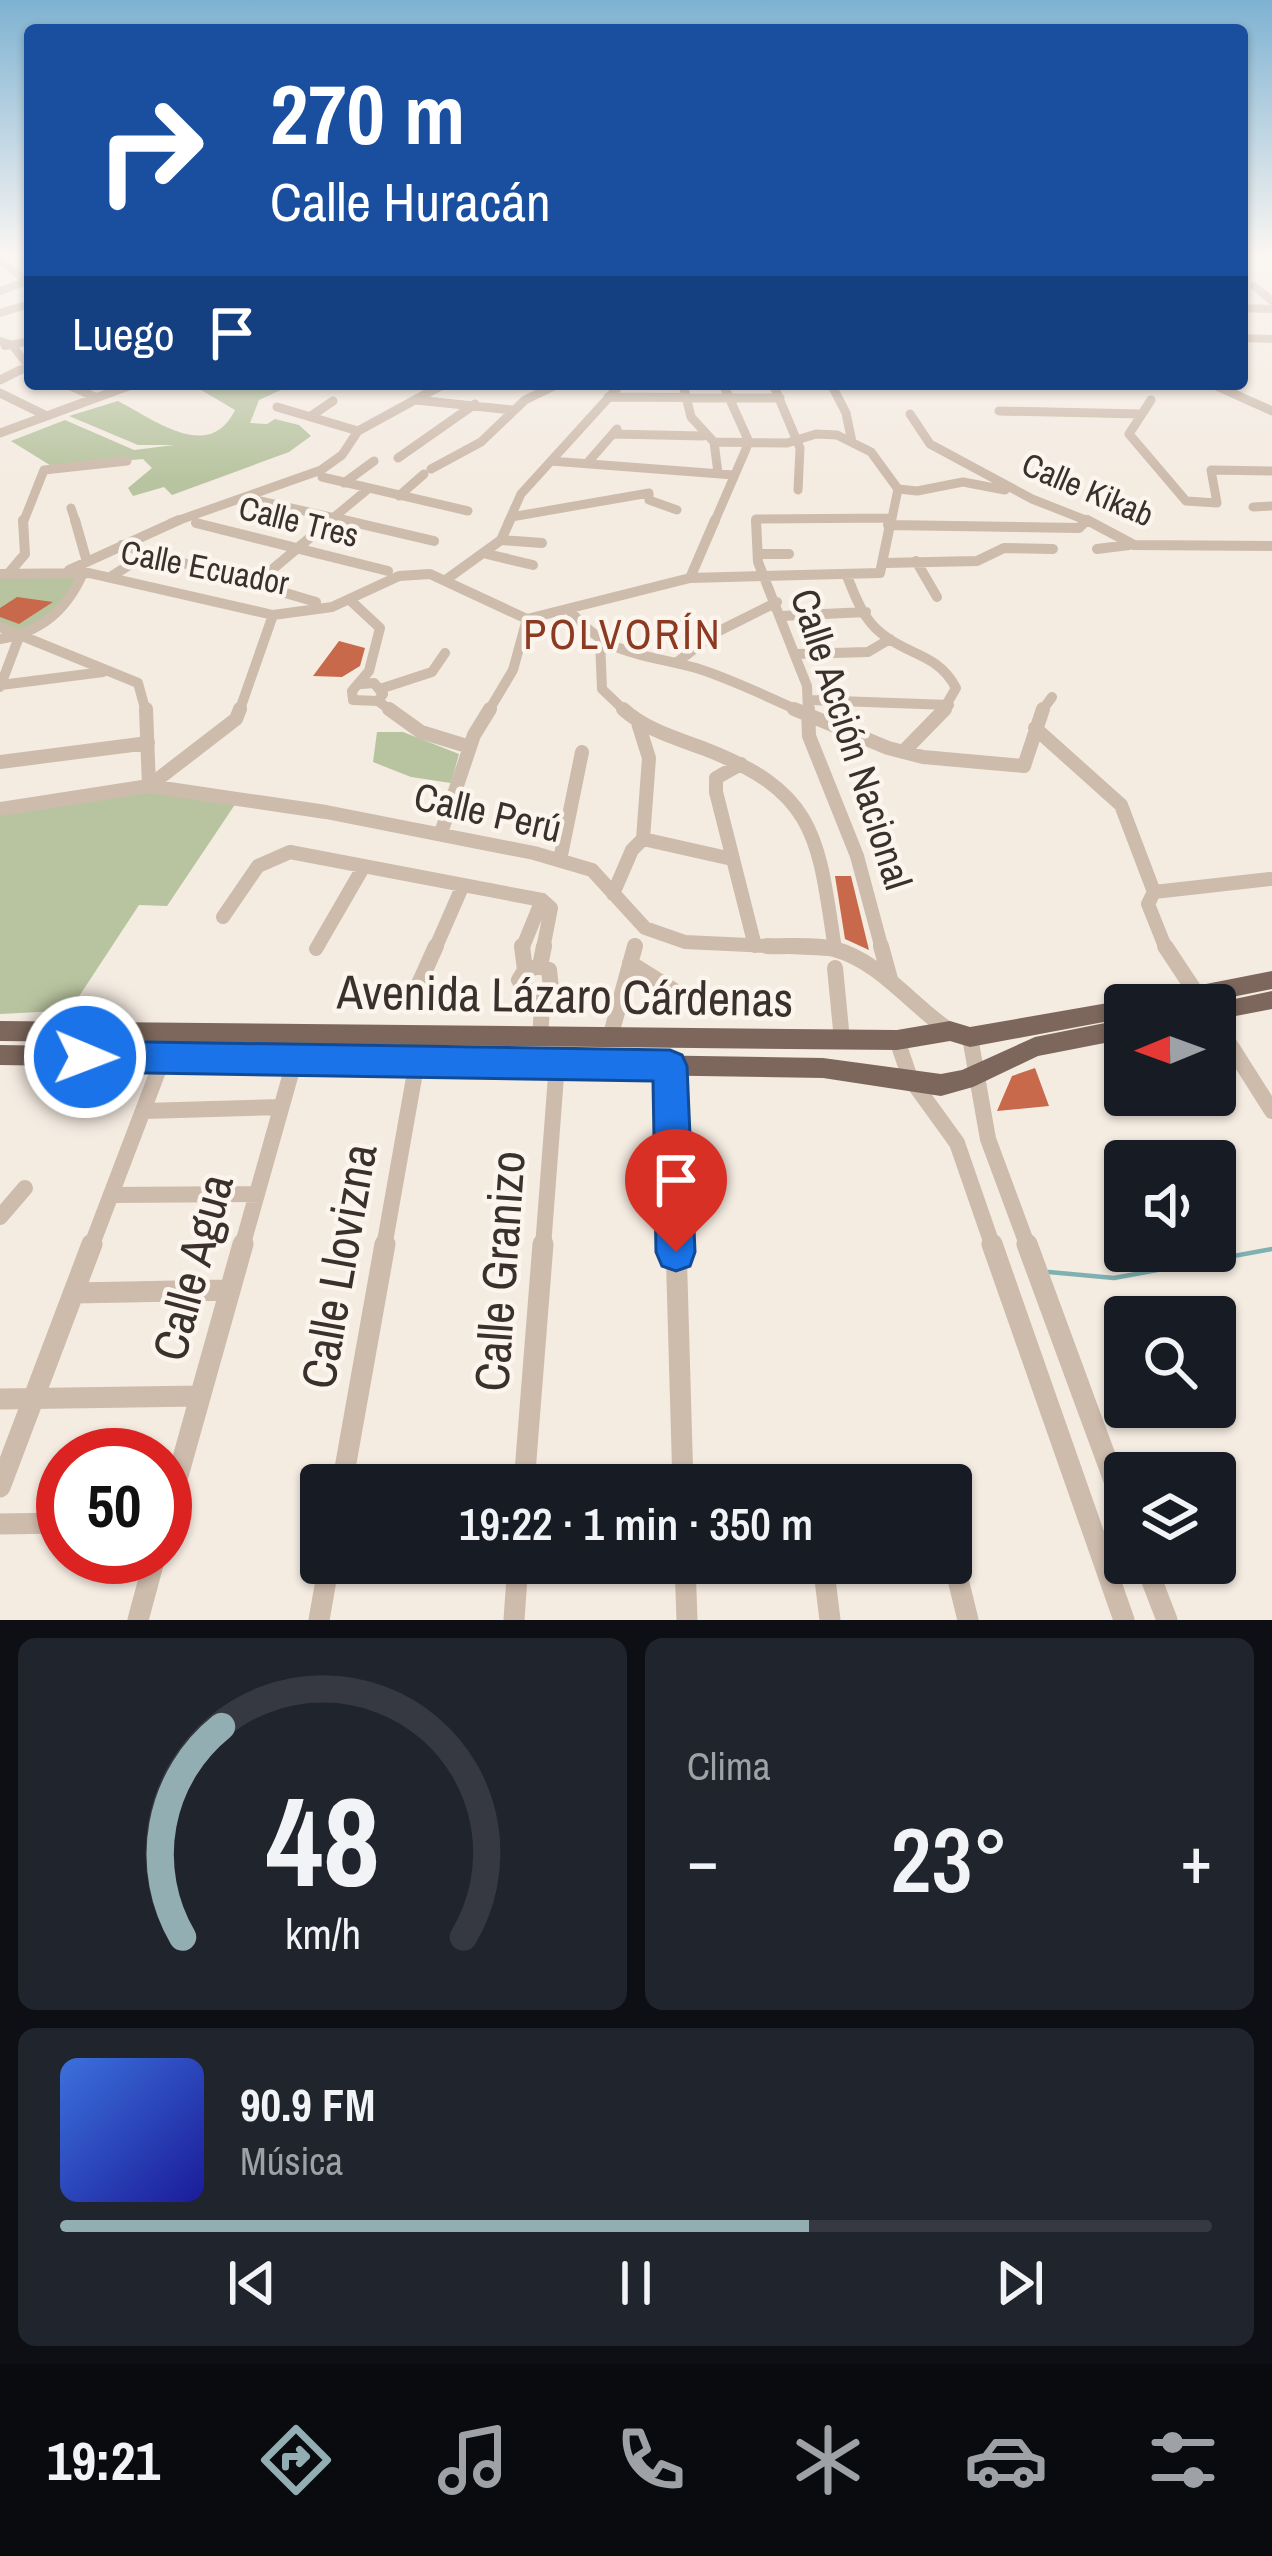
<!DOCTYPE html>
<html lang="es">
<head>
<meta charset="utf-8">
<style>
	:root { --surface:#171b24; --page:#20242c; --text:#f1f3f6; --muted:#9ea1a6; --line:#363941; --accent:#92aeb2 }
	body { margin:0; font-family:"Archivo Narrow",sans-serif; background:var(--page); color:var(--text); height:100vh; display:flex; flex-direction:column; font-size:45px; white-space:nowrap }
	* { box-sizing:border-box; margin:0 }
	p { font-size:39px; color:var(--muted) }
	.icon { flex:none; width:66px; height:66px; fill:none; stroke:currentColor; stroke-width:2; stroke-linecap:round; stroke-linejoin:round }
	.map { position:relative; height:1620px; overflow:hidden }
	.drawer { display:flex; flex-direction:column; gap:18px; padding:18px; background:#0d0f14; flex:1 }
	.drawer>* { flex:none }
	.hud { position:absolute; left:24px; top:24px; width:1224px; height:366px; border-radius:12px; box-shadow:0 3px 9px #0004; background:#1a4fa0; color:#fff; overflow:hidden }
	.needle { width:78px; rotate:269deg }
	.controls { position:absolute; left:1104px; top:984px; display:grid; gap:24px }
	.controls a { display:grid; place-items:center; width:132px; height:132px; border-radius:12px; background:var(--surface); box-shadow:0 3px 9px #0004; font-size:60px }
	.speed { position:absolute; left:36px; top:1428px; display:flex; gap:24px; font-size:60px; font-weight:700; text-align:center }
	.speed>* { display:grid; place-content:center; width:156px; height:156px; border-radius:50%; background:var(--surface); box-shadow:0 3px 9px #0004; line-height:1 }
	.speed .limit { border:18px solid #d22; background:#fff; color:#111 }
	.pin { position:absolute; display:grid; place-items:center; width:102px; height:102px; color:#fff; margin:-123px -51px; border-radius:50% 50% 50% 0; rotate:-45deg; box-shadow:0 0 12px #0007 }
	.pin .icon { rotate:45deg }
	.me { position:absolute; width:132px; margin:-66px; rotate:91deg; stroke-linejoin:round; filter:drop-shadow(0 0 9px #0008) }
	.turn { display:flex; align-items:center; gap:42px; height:252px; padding:0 48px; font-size:54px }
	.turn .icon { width:156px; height:156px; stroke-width:2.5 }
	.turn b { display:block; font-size:84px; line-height:102px }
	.then { display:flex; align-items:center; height:114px; padding:0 48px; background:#0003; gap:24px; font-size:45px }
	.big { font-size:90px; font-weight:600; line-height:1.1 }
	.drawer .tile { flex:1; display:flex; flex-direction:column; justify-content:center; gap:18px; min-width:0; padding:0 42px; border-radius:18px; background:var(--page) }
	.drawer .dial { align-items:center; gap:0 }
	.dial svg { height:312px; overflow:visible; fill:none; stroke:var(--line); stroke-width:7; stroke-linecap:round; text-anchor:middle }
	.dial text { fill:var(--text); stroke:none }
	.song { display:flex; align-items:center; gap:36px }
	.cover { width:144px; height:144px; border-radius:18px; background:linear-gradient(135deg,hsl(220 70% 55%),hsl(240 70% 35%)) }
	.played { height:12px; border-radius:6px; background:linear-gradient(90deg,var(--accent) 65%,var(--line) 65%) }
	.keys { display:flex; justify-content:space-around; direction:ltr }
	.heat { display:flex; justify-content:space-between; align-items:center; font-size:66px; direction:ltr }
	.drawer .tiles { flex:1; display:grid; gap:18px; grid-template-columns:1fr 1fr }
	.tile:last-child { grid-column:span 2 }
	.trip { position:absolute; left:300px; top:1464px; width:672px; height:120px; border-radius:12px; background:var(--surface); box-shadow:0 3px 9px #0004; font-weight:600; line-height:120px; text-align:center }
	.dock { display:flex; height:192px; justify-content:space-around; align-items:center; background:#090b0e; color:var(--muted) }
	.dock .icon { width:84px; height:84px }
	.dock .selected { color:var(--accent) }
	.dock b { font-size:54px; color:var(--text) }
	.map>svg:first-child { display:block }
	.green { fill:#b8c4a0 }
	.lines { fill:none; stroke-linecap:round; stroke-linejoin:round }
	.stream { stroke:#7fb0b2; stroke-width:4.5 }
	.building { fill:#c8694b }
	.minor-far5 { stroke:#cdbbac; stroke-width:8 }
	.minor-far4 { stroke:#cdbbac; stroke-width:9 }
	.minor-far3 { stroke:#cdbbac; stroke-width:10 }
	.minor-far2 { stroke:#cdbbac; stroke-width:14 }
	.minor-far1 { stroke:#cdbbac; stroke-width:16 }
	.minor { stroke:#cdbbac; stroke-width:21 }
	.major { fill:#7d675c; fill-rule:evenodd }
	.route { fill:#1a73e8; stroke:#114b97; stroke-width:3 }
	.labels { text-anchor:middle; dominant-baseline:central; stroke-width:9; stroke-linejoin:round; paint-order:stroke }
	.far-street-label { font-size:33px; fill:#3b302b; stroke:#fbf5ee }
	.street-label { font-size:39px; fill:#3b302b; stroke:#fbf5ee }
	.neighbourhood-label { font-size:42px; letter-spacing:3px; fill:#8c3b22; stroke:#fbf5ee }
	.near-street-label { font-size:48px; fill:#3b302b; stroke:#fbf5ee }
</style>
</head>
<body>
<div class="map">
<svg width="1272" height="1620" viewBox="0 0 1272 1620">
	<rect width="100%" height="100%" fill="#f4ebe1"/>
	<!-- green -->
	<path class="green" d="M191,384h103l-35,16 -9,23 17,1 8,-5 24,6 12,11 -22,16 -117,43 -8,-8 -31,9 -5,-8 24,-20 -9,-9 -90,8 -42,-26 54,-21 69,30 40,-5h-36l-69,-29 49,-15c37,19 91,62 117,9z
		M77,577l-12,29 -46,30 -19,-10v-48z
		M377,732h26l56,22 -8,29 -40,-6 -38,-15z
		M140,791l100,6 -73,109 -28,-1 -65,99 -15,7 -59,3v-204z"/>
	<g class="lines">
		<!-- stream -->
		<path class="stream" d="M1049,1272l65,6 158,-29"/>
	</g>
	<!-- building -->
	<path class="building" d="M17,597l36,5 -34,22 -19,-7v-9z
		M339,641l26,7 -5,18 -18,11 -29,-1z
		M835,876h16l18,74 -24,-11z
		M1035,1068l14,38 -52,5 15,-35z"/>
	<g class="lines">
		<!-- minor-far5 -->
		<path class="minor-far5" d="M16,253l14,4
			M0,260l26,21
			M1254,286l18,15
			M0,291l30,-11
			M1242,308l30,1
			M0,313l30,-9
			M1242,338l30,1
			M0,341l12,4 18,23
			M5,346l25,-5
			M14,373l16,-7"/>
		<!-- minor-far4 -->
		<path class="minor-far4" d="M0,380l20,-10
			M66,384l29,13
			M683,384l8,33 23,25 4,31
			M773,384l27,64 -2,42
			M831,384l15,29 6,29
			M1212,384l60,27
			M0,393l47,23
			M608,397l172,1
			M416,400l97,10
			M1151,400l-22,34 57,67 31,2 -6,-33 61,1
			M277,407l81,24
			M999,411l143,3
			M910,414l20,30 102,55 61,24
			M311,416l22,-15
			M0,433l134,-49
			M613,434l90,2
			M714,442l73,1 29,-9 21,1 34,17 27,37
			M398,458l77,-54
			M551,461l183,14
			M589,461l28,-32
			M431,469l50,-27 44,-42 33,-16
			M322,477l146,34
			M344,483l30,-22
			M898,489l19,2 46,-9 42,8
			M649,493v7l28,10
			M399,496l25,-22
			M260,501l97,22
			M1253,507l19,-1
			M71,508l5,15
			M511,517l138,-24
			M23,523l21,-53 83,-9
			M171,523l150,-53 21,-15 16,-24 86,-47
			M327,523l41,-34
			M508,523l13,-29 100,-110
			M714,523l35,-81 -26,-58
			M756,523v-4l133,-1
			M891,523l7,-34
			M1084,523l3,-3"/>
		<!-- minor-far3 -->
		<path class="minor-far3" d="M75,520l12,42
			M344,520l90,21
			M756,520l2,42 49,124 1,26
			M1087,520l47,25 138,1
			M196,523l192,48
			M888,525l191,3 8,-8
			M501,540l41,3
			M122,545l194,57
			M1097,549l32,-4
			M487,554l46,11
			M758,554h31
			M916,561l21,36
			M885,563l92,-2 27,-13 49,1
			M69,570l110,-50
			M0,574l89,-1 184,42 59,-8 67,-31 31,-2 97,45 163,-41 190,-5 11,-53
			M8,574l17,-20 -2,-34
			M112,576l36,-23
			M847,576c8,20 16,43 34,57 27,23 57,20 75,55l-14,24
			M690,578l25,-58
			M447,579l54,-39 9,-20
			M255,584l76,-64
			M351,601l29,27 -11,43 -17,20 1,9 25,1 5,-7 -9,-11 -12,1
			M570,611c39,46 72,42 126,57 36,11 71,29 106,44
			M781,616l85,-4
			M685,622l21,17
			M0,627l138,56 8,29
			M0,639c41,-7 66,-28 83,-66
			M600,641l2,48 24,23
			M797,654l71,-2 22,-13
			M676,663l39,-30 62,-31
			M1,685l102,-13
			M0,687l19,-50
			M383,688l49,-16 13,-19
			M811,700l138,5
			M378,701l15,11
			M239,712l34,-97
			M488,712l25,-42 14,-51
			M1041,712l11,-15"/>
		<!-- minor-far2 -->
		<path class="minor-far2" d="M146,709l3,77
			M389,709l32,23 49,15
			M623,709c23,21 53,29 82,40 114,44 113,91 130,200
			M794,709l94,39 35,9 101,9 19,-57
			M808,709l1,27 48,120 25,93
			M1035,728l86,77 33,87
			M906,749l39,-40
			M0,762l148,-19
			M741,764l-25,14v14l39,154
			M149,786l87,-67 4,-10
			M0,809l149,-23 177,26 208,41 58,17 53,58 40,14 147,7
			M441,833l33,-98 16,-26
			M643,839l89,20
			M560,860l22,-108
			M613,894l19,-44 11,-11 6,-81 -11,-35
			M223,917l35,-51 32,-14 252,48 9,8 -8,41
			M316,949l48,-83
			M435,949l28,-64
			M522,949l20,-49
			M1166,949l-18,-45 6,-12 116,-13"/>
		<!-- minor-far1 -->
		<path class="minor-far1" d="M522,946l3,24
			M767,946c21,1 47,-2 67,3 46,12 78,57 116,82
			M881,946l9,33
			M1165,946l39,59
			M630,963l43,27
			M540,966l4,-20
			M540,966l9,4 2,18 -20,7 -12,-15 6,-10z
			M835,968l7,72
			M414,995l22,-49
			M1215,1021l57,90
			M540,1037l3,-43
			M970,1037l18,102 40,108
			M610,1038l25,-92
			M897,1040l13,38 47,65 36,104
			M670,1066l6,181
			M144,1111l136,-4
			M111,1195l145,-1
			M0,1217l25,-29
			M91,1247l72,-189
			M242,1247l60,-213
			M384,1247l33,-186
			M543,1247l14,-184"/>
		<!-- minor -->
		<path class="minor" d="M676,1244l7,241
			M992,1244l132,376
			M1027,1244l98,266
			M74,1293l155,-3
			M0,1399l200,-3
			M342,1485l43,-241
			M524,1485l19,-241
			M0,1487l92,-243
			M165,1522l78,-278
			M0,1524l63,-1
			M951,1551l17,69
			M685,1563l2,57
			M823,1563l7,57
			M1145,1563l22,57
			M138,1620l17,-63
			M319,1620l10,-57
			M514,1620l4,-57"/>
		<!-- major -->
		<path class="major" d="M1272,971v18l-80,16h-58l3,-7 8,-2z
			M1272,991v18l-57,11v-15h-8z
			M1125,1000l9,5h-9v13l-155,29 -20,-6 -53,9 -897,-9v-20l897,9 53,-9 20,6z
			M1125,1019v20l-87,17 -65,31 -32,9 -118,-18 -823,-13v-20l823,13 118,16 21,-4 73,-33z"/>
	</g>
	<!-- sky -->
	<linearGradient id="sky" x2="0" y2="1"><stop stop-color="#7eb2d2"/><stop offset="0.53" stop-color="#faf6f2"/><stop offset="1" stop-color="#faf6f2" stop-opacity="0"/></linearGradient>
	<rect width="1272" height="480" fill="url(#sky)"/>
	<!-- route -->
	<path class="route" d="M85,1041l585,9 12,5 5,11 8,186 -5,14 -14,5 -14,-5 -6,-14 -3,-171 -568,-9 -12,-5 -5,-10 5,-11z"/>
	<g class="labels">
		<!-- far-street labels -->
		<g class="far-street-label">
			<text transform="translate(1088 489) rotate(23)">Calle Kikab</text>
			<text transform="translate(299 521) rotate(14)">Calle Tres</text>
			<text transform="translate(205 567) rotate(11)">Calle Ecuador</text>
		</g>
		<!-- street labels -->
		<g class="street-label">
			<text transform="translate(852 739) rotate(72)">Calle Acción Nacional</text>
			<text transform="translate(488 812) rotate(13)">Calle Perú</text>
		</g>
		<!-- neighbourhood labels -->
		<g class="neighbourhood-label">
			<text x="623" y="634">POLVORÍN</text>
		</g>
		<!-- near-street labels -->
		<g class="near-street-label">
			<text transform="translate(565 995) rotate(1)">Avenida Lázaro Cárdenas</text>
			<text transform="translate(338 1266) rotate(-80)">Calle Llovizna</text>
			<text transform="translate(192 1267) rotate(-75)">Calle Agua</text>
			<text transform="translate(499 1271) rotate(-86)">Calle Granizo</text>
		</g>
	</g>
</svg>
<div class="controls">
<a><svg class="needle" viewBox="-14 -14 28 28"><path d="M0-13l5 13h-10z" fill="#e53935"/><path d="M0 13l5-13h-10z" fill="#9ea1a6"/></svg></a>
<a><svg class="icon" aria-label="sound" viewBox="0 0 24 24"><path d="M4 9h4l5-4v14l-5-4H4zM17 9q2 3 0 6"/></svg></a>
<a><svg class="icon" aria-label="search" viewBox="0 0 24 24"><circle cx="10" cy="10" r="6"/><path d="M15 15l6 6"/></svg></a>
<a><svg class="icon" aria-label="layers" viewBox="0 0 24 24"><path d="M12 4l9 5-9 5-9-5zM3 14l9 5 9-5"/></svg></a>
</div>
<div class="speed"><div class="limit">50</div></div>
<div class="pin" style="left:676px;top:1252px;background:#d93025"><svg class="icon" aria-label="arrive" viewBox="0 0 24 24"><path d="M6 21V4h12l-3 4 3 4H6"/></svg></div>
<svg class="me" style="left:85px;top:1057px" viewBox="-20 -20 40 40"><circle r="17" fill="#1a73e8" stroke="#fff" stroke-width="3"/><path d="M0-11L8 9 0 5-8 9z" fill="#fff"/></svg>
<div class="trip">19:22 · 1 min · 350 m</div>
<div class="hud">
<div class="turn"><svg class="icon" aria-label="right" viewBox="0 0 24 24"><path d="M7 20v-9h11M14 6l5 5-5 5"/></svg><div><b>270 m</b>Calle Huracán</div></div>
<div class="then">Luego<svg class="icon" aria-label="arrive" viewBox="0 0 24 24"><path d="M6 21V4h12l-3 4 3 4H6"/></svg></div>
</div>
</div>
<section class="drawer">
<div class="tiles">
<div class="tile dial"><svg viewBox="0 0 100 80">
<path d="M14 69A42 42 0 1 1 86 69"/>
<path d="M14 69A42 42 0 0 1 24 15" stroke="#92aeb2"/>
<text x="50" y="56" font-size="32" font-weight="700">48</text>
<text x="50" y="72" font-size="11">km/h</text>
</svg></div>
<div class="tile"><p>Clima</p>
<div class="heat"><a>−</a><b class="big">23°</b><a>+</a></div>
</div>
<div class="tile">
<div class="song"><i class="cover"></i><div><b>90.9 FM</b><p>Música</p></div></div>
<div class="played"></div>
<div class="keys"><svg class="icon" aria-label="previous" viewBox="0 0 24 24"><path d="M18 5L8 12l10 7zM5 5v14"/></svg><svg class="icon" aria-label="pause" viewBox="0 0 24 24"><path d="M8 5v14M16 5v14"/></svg><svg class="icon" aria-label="next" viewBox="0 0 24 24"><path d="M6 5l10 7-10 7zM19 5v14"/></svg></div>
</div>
</div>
</section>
<nav class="dock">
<b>19:21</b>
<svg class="icon selected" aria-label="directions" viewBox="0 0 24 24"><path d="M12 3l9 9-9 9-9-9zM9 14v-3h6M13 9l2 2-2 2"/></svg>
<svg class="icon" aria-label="music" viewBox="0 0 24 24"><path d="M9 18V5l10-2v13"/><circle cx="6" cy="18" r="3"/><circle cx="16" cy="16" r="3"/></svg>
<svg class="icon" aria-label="phone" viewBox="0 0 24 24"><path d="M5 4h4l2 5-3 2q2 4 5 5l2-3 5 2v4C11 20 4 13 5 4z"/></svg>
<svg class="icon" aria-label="climate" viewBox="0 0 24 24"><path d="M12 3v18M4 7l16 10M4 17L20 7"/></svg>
<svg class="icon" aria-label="car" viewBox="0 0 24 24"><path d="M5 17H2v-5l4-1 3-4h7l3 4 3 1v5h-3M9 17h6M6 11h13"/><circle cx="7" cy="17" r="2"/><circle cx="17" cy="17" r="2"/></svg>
<svg class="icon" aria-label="filters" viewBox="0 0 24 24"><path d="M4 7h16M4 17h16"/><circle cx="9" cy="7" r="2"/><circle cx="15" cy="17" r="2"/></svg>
</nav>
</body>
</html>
